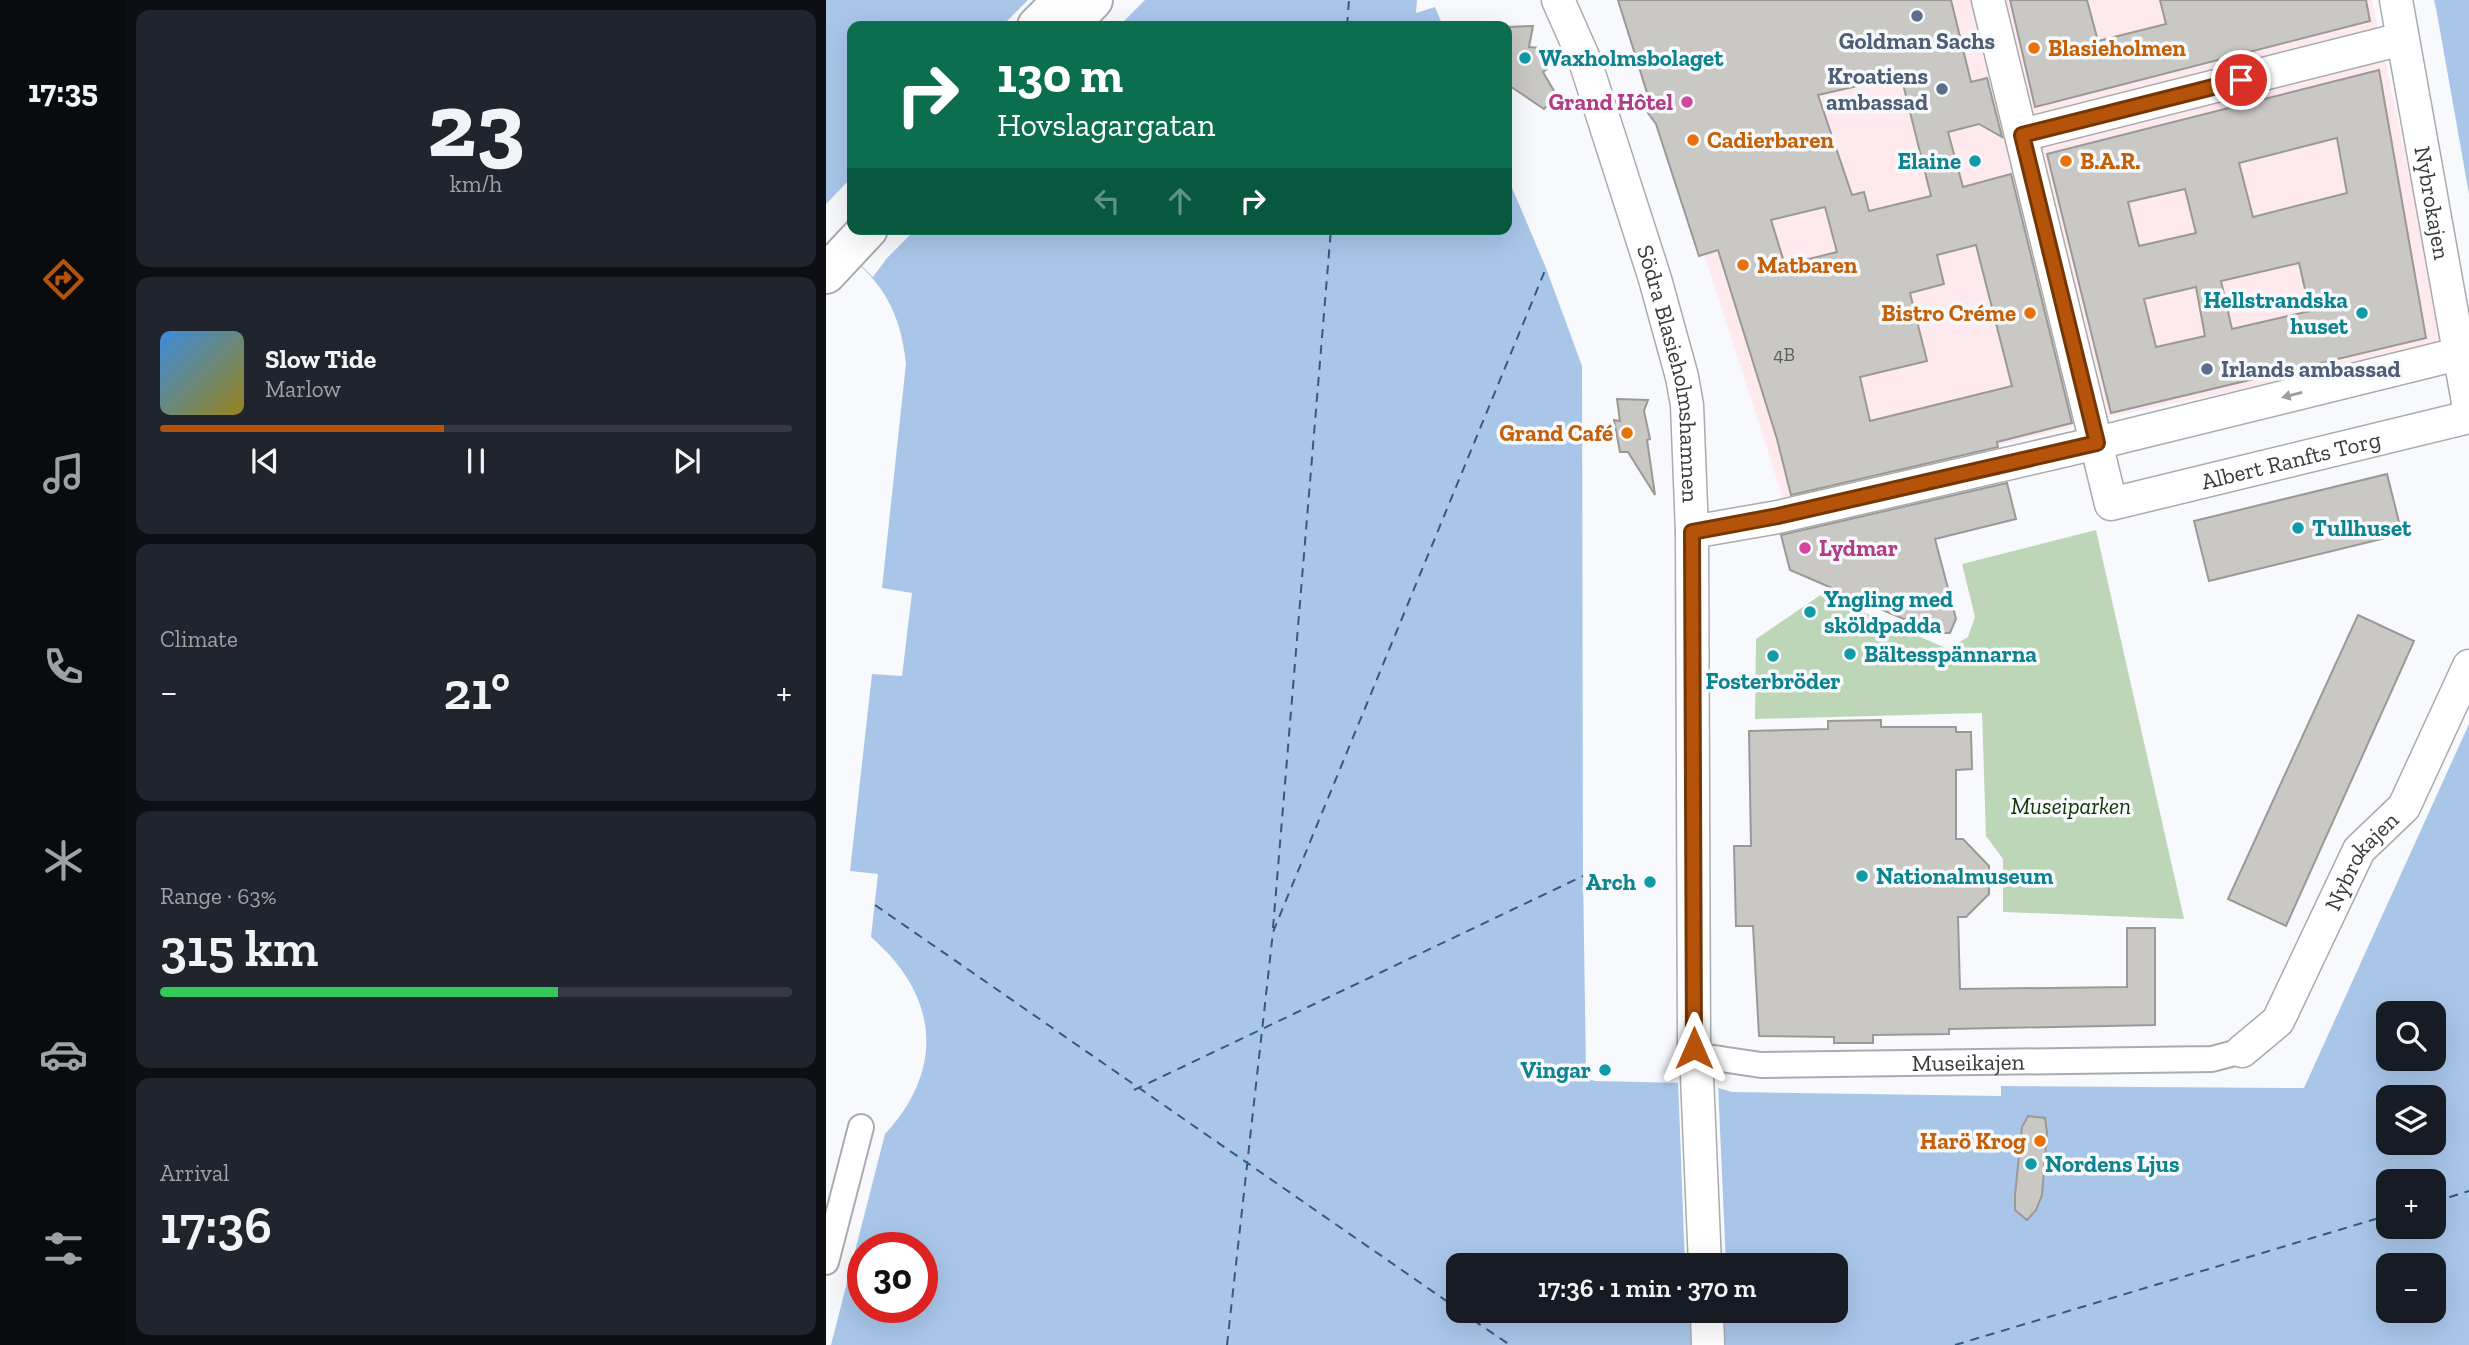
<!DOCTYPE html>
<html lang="en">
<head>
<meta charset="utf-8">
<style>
	:root { --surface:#171b24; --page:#20242c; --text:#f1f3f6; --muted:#9ea1a6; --line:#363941; --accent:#b45309 }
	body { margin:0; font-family:"Zilla Slab",serif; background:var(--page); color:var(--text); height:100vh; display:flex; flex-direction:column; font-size:26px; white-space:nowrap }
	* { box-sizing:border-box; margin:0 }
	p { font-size:23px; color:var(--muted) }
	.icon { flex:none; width:38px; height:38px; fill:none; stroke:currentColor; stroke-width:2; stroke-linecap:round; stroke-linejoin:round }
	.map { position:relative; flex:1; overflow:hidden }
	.side { display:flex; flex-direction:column; gap:10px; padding:10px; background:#0d0f14; width:700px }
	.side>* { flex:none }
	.top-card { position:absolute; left:21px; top:21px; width:665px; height:214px; border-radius:14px; box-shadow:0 7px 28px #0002; background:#0b6e4f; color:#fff; overflow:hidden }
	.controls { position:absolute; left:1550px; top:1001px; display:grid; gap:14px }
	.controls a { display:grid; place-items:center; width:70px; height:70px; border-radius:14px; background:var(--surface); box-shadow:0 7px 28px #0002; font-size:35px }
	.speed { position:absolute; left:21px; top:1232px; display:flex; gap:14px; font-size:35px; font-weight:700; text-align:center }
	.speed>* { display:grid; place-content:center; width:91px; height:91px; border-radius:50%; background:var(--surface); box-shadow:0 7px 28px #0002; line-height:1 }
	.speed .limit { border:10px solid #d22; background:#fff; color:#111 }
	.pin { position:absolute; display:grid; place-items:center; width:60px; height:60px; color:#fff; margin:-30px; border:4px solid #fff; border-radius:50%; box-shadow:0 2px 7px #0007 }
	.me { position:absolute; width:77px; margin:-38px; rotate:0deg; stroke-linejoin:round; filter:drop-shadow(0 0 5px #0008) }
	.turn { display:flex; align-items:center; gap:24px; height:147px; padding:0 35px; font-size:32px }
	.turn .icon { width:91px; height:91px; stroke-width:2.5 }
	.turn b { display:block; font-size:49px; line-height:60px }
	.lanes { display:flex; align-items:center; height:66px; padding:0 35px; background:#0003; justify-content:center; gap:35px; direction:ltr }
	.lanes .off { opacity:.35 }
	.big { font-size:52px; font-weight:600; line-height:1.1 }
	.side .tile { flex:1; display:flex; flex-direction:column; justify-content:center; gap:10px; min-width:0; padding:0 24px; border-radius:14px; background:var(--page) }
	.side .dial { align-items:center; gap:0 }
	.dial b { font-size:91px; line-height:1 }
	.song { display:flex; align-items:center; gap:21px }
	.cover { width:84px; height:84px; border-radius:10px; background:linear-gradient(135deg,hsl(210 70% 55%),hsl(50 70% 35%)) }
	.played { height:7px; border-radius:4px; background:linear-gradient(90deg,var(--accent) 45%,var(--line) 45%) }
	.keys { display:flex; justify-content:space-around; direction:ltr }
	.heat { display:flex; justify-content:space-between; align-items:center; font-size:38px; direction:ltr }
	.charge { height:10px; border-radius:5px; background:linear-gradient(90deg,#34c759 63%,var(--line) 0) }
	.trip { position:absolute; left:620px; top:1253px; width:402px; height:70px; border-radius:14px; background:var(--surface); box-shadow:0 7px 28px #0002; font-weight:600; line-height:70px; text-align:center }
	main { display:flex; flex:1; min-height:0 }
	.tabs { display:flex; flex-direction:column; width:126px; justify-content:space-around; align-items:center; background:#090b0e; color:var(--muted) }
	.tabs .icon { width:49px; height:49px }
	.tabs .active { color:var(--accent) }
	.tabs b { font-size:32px; color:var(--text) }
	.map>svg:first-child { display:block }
	.commercial { fill:#fee9ef }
	.green { fill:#bed6b8 }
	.water { fill:#a9c6e9; fill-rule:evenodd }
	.pier { fill:#f7f9fc }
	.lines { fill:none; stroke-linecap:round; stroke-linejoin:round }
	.ferry { stroke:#315a87; stroke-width:2; stroke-dasharray:9 7; stroke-linecap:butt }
	.building { fill:#c9c8c5; stroke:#9a9996; stroke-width:2; fill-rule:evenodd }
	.pedestrian-casing { stroke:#aaabae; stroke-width:28 }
	.minor-casing { stroke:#aaabae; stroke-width:35 }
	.tertiary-casing { stroke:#aaabae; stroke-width:42 }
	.pedestrian { stroke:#fff; stroke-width:24 }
	.minor { stroke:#fff; stroke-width:32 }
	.tertiary { stroke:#fff; stroke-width:38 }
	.oneway { fill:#9c9c9c }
	.route-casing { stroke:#753606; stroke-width:18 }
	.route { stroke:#b45309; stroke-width:12 }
	.service-dot { fill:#5c6f8a; stroke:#f7f9fc; stroke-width:2.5 }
	.food-dot { fill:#e8710a; stroke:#f7f9fc; stroke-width:2.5 }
	.culture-dot { fill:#0f9aa8; stroke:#f7f9fc; stroke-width:2.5 }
	.hotel-dot { fill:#d1479c; stroke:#f7f9fc; stroke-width:2.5 }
	.labels { text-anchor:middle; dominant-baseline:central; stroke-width:7; stroke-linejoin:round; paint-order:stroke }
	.number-label { font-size:19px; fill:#5c5d5d }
	.service-label { font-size:23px; font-weight:bold; fill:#4e5e75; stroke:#f7f9fc }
	.food-label { font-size:23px; font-weight:bold; fill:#c56008; stroke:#f7f9fc; text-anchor:start }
	.culture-label { font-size:23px; font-weight:bold; fill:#0d838f; stroke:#f7f9fc; text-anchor:start }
	.hotel-label { font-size:23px; font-weight:bold; fill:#b23c85; stroke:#f7f9fc; text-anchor:end }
	.street-label { font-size:23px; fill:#38393a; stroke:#f7f9fc }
	.park-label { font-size:23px; font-style:italic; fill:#0d3402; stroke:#f7f9fc }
</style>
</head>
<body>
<main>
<nav class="tabs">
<b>17:35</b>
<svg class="icon active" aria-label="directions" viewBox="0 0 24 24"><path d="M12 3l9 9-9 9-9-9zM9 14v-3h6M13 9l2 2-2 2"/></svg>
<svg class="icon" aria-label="music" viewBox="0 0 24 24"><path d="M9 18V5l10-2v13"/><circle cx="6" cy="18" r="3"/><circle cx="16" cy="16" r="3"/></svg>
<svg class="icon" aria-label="phone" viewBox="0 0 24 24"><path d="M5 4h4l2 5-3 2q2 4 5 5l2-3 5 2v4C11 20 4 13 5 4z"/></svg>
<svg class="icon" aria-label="climate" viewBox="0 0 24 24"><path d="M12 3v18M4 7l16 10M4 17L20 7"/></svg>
<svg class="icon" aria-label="car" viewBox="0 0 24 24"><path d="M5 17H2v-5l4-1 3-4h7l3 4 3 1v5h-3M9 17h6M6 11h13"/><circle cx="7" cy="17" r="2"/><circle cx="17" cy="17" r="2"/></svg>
<svg class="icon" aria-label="filters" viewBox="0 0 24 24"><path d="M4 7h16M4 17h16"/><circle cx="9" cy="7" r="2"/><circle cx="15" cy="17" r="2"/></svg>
</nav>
<section class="side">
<div class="tile dial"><b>23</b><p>km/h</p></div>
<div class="tile">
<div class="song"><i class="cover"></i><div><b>Slow Tide</b><p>Marlow</p></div></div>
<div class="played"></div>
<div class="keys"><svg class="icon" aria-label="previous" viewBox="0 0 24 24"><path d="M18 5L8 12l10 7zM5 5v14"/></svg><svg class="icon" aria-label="pause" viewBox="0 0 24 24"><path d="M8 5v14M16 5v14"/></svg><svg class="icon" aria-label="next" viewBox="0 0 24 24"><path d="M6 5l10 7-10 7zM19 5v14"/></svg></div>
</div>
<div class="tile"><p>Climate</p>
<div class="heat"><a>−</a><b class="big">21°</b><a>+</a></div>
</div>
<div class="tile"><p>Range · 63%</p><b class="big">315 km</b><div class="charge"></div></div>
<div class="tile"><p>Arrival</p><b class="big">17:36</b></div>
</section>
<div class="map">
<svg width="1643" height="1345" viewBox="0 0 1643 1345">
	<rect width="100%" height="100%" fill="#f7f9fc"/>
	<!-- commercial -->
	<path class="commercial" d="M796,0h354l112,423 -305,75z
		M1175,0h371l74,346 -347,73z"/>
	<!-- green -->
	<path class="green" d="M1270,530l88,389 -181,-7v-53l-17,-23 -4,-123 -227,6 1,-80 66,-45 126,55 20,-12 7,-20 -13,-53z"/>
	<!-- water -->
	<path class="water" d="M0,0h591l-1,13 19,-6 8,19h-591v203h655v-53l39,92 36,98 1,510 3,197 3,6 6,2 90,2 23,2 24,7 269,4v-10l303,2 165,-364v621h-1638l54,-211c61,-66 53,-139 -14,-197l7,-63 -28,-3 22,-197 30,2 10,-83 -30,-5 24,-225c-7,-61 -30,-90 -80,-124zM1563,1013h45v46h-45zM1563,1097h45v46h-45zM1563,1181h45v46h-45zM37,1248h59v59h-59zM632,1265h378v46h-378zM1563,1265h45v46h-45z
		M1608,0h35v194l-33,-186z"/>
	<!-- pier -->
	<path class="pier" d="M202,0h117l-26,26h-117z
		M26,177v52h64l-29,29 -14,19 -13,-13 -34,-25v-35z
		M852,1079l31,2 9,3 8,181h-41z"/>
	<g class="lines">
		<!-- ferry -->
		<path class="ferry" d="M521,26l2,-26
			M49,905l583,404
			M447,928l58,-699
			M308,1090l449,-214
			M1608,1202l35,-11
			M634,1311l50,34
			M401,1345l46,-413 273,-664
			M1129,1345l434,-130"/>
	</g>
	<!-- building -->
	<path class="building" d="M792,0h333l20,82 16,-4 15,59 -23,-13 -31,8 15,55 48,-13 61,249 -75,19 1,5 -207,48 -14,-56 -59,-189 -19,6 -43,-132 -8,-11v-17zM1075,76l30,120 -62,15 -5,-19 -12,3 -34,-100zM999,207l12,45 -52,13 -14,-45zM1150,245l36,141 -142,35 -10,-44 67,-16 -17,-68 34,-9 -7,-29z
		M1184,0h77l11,41 68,-17 -6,-24h206l4,21 -335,86z
		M707,26l-4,21 11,1 7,21 -4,3 14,24 -13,13 -37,-25v-57z
		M1553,70l47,268 -315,75 -64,-259zM1511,138l10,55 -94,24 -14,-54zM1359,189l11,44 -57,13 -11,-44zM1473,263l11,48 -78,18 -11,-48zM1370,287l9,49 -49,11 -12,-48z
		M791,399l31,1 -4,11 6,28 -3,1 8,55 -27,-43h-8l-6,-32 6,1z
		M1561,474l15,60 -193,47 -15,-60z
		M1181,483l9,36 -81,20 21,80 -6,14h-14l-146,-63 -9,-35z
		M1532,615l56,26 -128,285 -58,-27z
		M1055,720v7h75v5h15l1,37 -16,1v69h7l26,27v28l-23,23h-8l2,72 167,-2v-59h28v97l-206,4v5l-76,1v8h-39v-6l-75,-1 -6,-110h-17l-2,-80h17l-2,-115 79,-2v-8z
		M1202,1116l17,2 2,14 -5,63 -6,15 -9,10 -12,-10v-15l7,-68z"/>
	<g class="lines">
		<defs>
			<g id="pedestrian">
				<path id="s1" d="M868,1055l67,10 451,-6 30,-8"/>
				<path d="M0,1262l35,-135"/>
			</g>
			<g id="minor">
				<path id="s2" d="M732,0l27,61 70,218 27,98 5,28 5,127 2,516 3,28 8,189"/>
				<path id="s3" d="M1162,0l123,504 358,-87"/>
				<path id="s4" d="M1570,0l73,408"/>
				<path d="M1196,135l380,-96"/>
				<path d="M866,532l86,-15 319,-74 361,-89"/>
				<path id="s5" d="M1416,1051l36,-30 81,-171 45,-43 65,-141"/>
				<path d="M881,1311l1,34"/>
			</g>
			<path id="tertiary" d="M211,26l26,-26
				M242,26l25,-26
				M0,274l42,-45"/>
		</defs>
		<!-- pedestrian casing -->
		<use href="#pedestrian" class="pedestrian-casing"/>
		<!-- minor casing -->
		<use href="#minor" class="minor-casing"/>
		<!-- tertiary casing -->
		<use href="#tertiary" class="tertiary-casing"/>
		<!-- pedestrian -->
		<use href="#pedestrian" class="pedestrian"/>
		<!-- minor -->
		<use href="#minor" class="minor"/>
		<!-- tertiary -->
		<use href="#tertiary" class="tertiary"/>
	</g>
	<!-- one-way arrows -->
	<defs><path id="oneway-solid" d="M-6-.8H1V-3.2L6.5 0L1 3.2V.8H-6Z" transform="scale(1.75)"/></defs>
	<use class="oneway" href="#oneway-solid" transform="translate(1466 395) rotate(166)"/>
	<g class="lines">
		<defs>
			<path id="route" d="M868,1048l-2,-516 86,-16 319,-73 -75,-308 219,-55"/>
		</defs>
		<!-- route casing -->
		<use href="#route" class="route-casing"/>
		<!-- route -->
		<use href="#route" class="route"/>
	</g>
	<!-- markers -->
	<g class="service-dot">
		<circle cx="1091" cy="16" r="7"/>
		<circle cx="1116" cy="89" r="7"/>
		<circle cx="1381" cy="369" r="7"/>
	</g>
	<g class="food-dot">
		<circle cx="1208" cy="48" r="7"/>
		<circle cx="867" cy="140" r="7"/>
		<circle cx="1240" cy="161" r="7"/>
		<circle cx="917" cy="265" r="7"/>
		<circle cx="1204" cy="313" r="7"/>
		<circle cx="801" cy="433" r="7"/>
		<circle cx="1214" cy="1141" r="7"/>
	</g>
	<g class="culture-dot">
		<circle cx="699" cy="58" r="7"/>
		<circle cx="1149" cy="161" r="7"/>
		<circle cx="1536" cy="313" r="7"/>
		<circle cx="1472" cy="528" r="7"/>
		<circle cx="984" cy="612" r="7"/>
		<circle cx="1024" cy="654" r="7"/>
		<circle cx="947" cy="656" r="7"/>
		<circle cx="1036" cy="876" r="7"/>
		<circle cx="824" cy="882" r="7"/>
		<circle cx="779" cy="1070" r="7"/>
		<circle cx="1205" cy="1164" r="7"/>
	</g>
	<g class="hotel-dot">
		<circle cx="861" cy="102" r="7"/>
		<circle cx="979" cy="548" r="7"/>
	</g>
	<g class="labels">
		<!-- number labels -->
		<g class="number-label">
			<text x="958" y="354">4B</text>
		</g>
		<!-- service labels -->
		<g class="service-label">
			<text x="1091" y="41">Goldman Sachs</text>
			<text x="1102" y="76" text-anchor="end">Kroatiens<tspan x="1102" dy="26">ambassad</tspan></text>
			<text x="1395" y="369" text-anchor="start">Irlands ambassad</text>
		</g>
		<!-- food labels -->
		<g class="food-label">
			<text x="1222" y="48">Blasieholmen</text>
			<text x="881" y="140">Cadierbaren</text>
			<text x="1254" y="161">B.A.R.</text>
			<text x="931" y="265">Matbaren</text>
			<text x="1190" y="313" text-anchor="end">Bistro Créme</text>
			<text x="787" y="433" text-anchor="end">Grand Café</text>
			<text x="1200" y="1141" text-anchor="end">Harö Krog</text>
		</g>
		<!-- culture labels -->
		<g class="culture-label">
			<text x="713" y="58">Waxholmsbolaget</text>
			<text x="1135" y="161" text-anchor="end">Elaine</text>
			<text x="1522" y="300" text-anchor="end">Hellstrandska<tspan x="1522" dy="26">huset</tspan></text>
			<text x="1486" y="528">Tullhuset</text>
			<text x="998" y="599">Yngling med<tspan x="998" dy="26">sköldpadda</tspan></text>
			<text x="1038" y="654">Bältesspännarna</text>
			<text x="947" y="681" text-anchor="middle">Fosterbröder</text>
			<text x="1050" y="876">Nationalmuseum</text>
			<text x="810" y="882" text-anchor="end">Arch</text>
			<text x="765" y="1070" text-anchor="end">Vingar</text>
			<text x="1219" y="1164">Nordens Ljus</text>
		</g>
		<!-- hotel labels -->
		<g class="hotel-label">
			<text x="847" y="102">Grand Hôtel</text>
			<text x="993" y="548" text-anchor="start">Lydmar</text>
		</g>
		<!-- street labels -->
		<g class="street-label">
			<text stroke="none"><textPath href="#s4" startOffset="206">Nybrokajen</textPath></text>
			<text stroke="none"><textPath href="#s2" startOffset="392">Södra Blasieholmshamnen</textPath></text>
			<text stroke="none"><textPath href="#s3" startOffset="704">Albert Ranfts Torg</textPath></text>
			<text stroke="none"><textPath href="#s5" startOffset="228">Nybrokajen</textPath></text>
			<text stroke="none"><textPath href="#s1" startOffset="275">Museikajen</textPath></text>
		</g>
		<!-- park labels -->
		<g class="park-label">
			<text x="1245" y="806">Museiparken</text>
		</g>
	</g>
</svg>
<div class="controls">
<a><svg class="icon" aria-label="search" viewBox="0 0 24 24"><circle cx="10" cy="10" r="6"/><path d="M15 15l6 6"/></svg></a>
<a><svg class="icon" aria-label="layers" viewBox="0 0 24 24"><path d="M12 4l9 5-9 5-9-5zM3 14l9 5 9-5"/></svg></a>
<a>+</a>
<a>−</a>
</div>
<div class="speed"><div class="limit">30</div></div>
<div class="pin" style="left:1415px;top:80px;background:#d93025"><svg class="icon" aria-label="arrive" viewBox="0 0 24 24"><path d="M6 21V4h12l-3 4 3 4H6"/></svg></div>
<svg class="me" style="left:868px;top:1048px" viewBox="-20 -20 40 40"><path d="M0-17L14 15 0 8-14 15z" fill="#b45309" stroke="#fff" stroke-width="4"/></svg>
<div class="trip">17:36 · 1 min · 370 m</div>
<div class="top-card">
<div class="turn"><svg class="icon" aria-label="right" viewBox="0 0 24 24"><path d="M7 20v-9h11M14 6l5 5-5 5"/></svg><div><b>130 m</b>Hovslagargatan</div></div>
<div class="lanes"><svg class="icon off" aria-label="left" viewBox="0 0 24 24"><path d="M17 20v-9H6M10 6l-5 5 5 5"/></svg><svg class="icon off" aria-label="ahead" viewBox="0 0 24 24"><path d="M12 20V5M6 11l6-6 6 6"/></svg><svg class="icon" aria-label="right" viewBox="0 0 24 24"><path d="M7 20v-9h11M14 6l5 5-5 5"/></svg></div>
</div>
</div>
</main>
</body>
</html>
